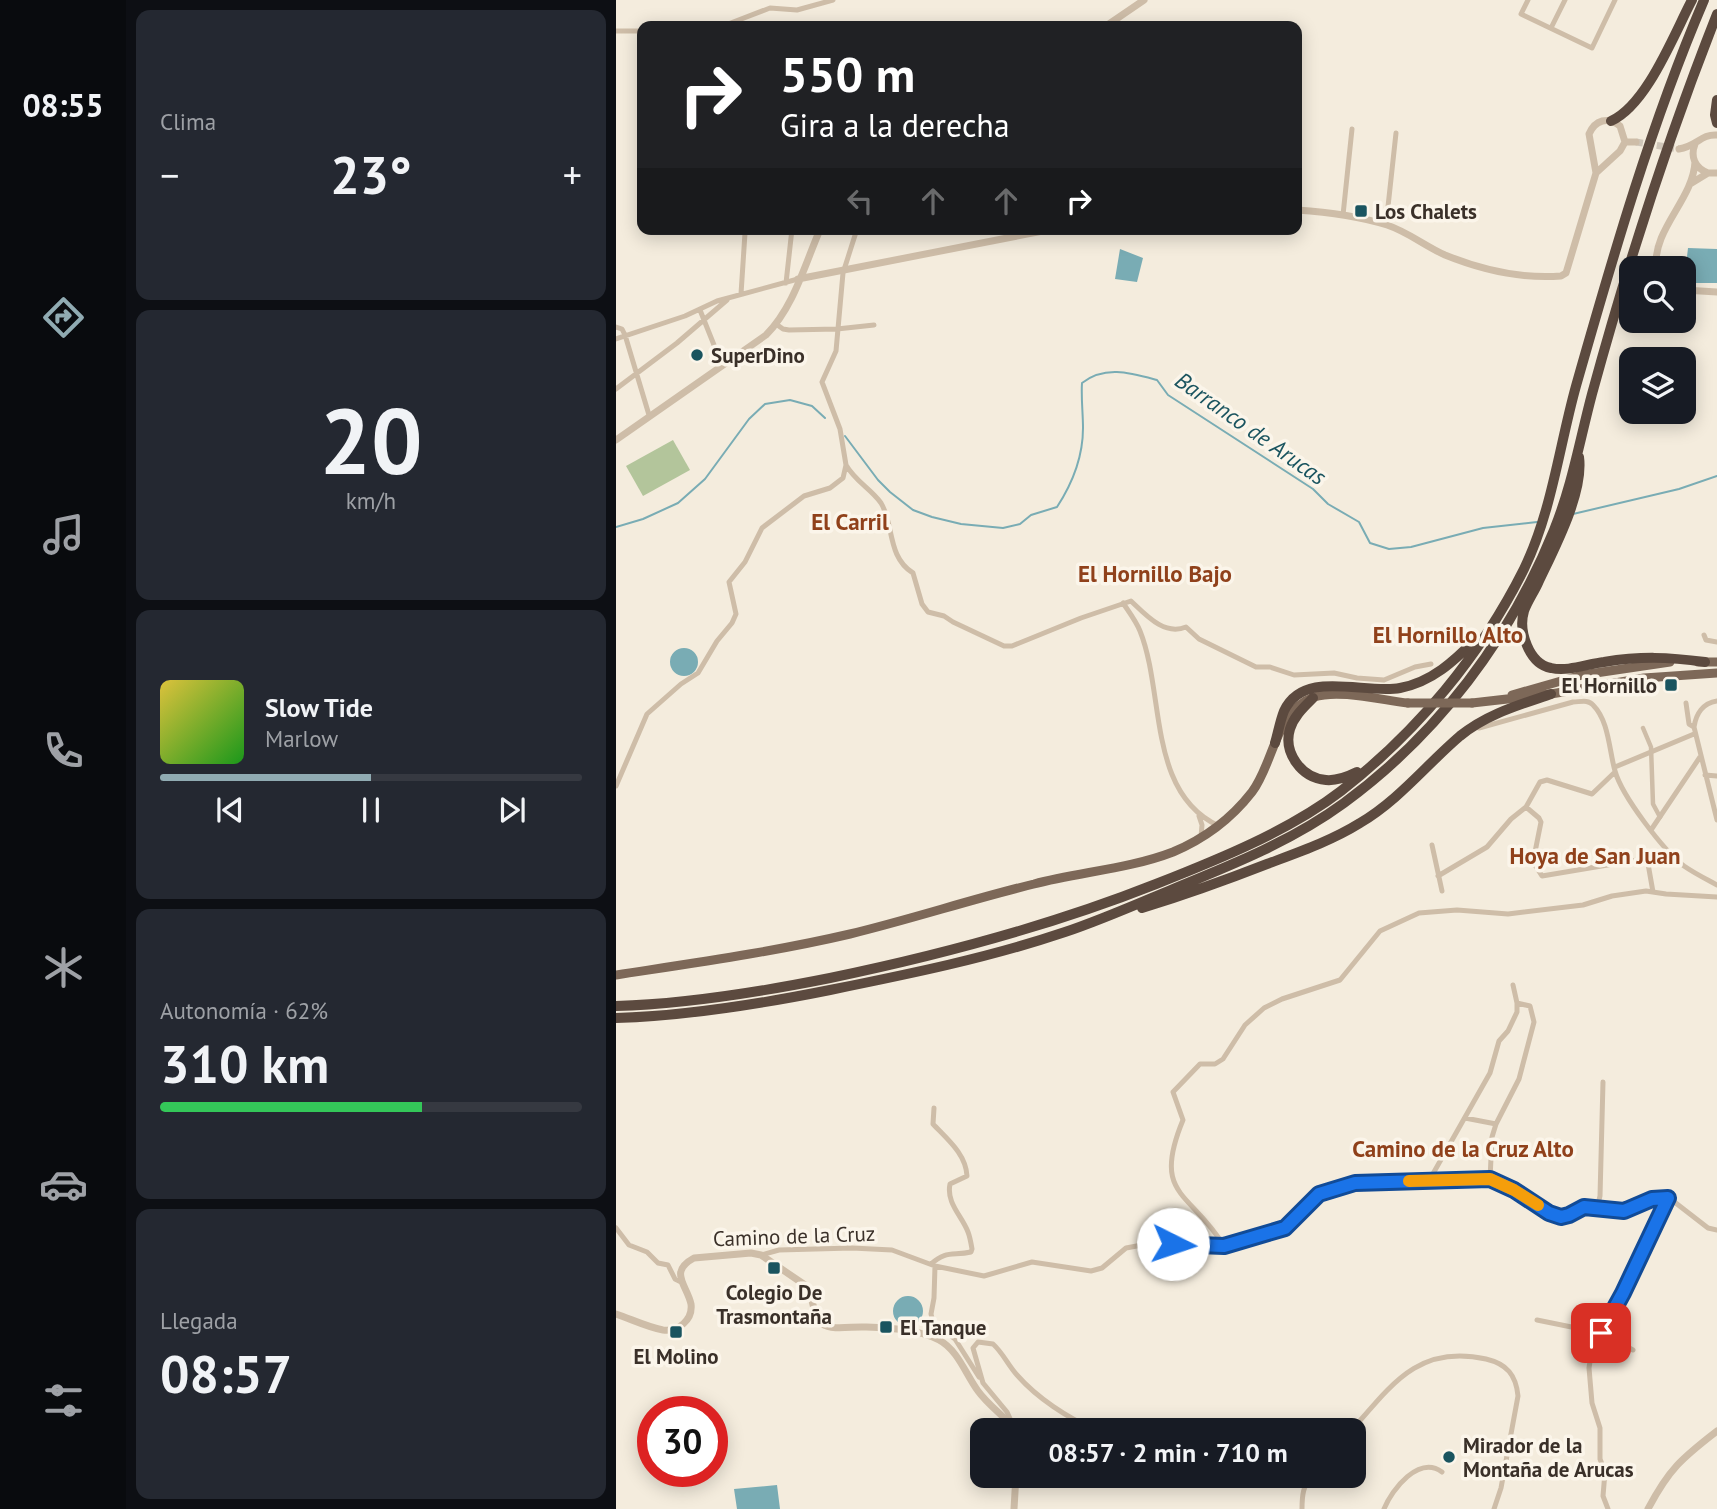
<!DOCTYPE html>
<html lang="es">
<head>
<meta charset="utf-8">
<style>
	:root { --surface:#171b24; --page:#242831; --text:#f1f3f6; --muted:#9ea1a6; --line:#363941; --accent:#90abb2 }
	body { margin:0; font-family:"PT Sans",sans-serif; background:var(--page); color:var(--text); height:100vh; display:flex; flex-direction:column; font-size:26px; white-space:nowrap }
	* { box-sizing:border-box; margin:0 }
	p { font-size:23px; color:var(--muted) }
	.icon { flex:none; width:38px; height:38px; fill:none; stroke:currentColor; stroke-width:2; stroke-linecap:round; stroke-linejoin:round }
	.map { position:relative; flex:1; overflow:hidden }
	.side { display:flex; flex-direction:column; gap:10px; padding:10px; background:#0d0f14; width:490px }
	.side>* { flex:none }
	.guide { position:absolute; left:21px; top:21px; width:665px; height:214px; border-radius:14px; box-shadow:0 4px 18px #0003; background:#202124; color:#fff; overflow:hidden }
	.tools { position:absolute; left:1003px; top:256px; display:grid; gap:14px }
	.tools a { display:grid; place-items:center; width:77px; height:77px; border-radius:14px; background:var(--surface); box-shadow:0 4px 18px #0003; font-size:35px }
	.speed { position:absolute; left:21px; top:1396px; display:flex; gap:14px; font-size:35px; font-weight:700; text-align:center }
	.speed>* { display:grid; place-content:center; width:91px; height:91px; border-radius:50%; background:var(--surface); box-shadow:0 4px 18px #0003; line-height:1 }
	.speed .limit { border:10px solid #d22; background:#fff; color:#111 }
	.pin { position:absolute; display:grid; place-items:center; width:60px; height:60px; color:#fff; margin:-30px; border-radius:14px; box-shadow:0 4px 10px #0006 }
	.me { position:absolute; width:77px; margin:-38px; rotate:94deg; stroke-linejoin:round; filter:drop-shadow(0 0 5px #0008) }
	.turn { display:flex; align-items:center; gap:24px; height:147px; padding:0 28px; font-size:32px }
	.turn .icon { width:91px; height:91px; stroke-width:2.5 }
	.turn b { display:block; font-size:49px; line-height:60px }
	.lanes { display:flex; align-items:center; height:66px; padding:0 28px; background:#0003; justify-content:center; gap:35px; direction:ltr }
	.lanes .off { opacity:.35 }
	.big { font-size:52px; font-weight:800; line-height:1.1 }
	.side .widget { flex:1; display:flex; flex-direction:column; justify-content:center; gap:10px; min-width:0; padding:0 24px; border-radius:14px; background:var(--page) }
	.side .dial { align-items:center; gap:0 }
	.dial b { font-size:91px; line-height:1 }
	.song { display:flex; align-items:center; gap:21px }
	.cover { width:84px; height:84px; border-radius:10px; background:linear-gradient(135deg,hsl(50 70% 55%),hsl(120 70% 35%)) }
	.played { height:7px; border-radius:4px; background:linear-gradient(90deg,var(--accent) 50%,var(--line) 50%) }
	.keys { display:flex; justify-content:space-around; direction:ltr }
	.heat { display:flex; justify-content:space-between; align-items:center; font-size:38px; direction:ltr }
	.charge { height:10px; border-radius:5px; background:linear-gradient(90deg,#34c759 62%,var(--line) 0) }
	.trip { position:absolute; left:354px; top:1418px; width:396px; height:70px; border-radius:14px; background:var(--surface); box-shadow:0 4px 18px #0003; font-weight:800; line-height:70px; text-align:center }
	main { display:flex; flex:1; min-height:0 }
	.dock { display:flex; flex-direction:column; width:126px; justify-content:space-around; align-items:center; background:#090b0e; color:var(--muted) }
	.dock .icon { width:49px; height:49px }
	.dock .selected { color:var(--accent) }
	.dock b { font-size:32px; color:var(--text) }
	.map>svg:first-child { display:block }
	.green { fill:#b3c59b }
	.water { fill:#79acb4 }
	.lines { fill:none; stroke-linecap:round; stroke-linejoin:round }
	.stream { stroke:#79acb4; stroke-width:2 }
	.tertiary-tunnel { stroke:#cfc6b9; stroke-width:7; stroke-dasharray:7 3.5; stroke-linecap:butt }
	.pedestrian { stroke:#cebda8; stroke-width:4.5 }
	.minor { stroke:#cebda8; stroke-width:5 }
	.tertiary { stroke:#cebda8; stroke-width:7 }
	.primary { stroke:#7d6858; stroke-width:9 }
	.motorway { stroke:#5c4a3f; stroke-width:10 }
	.primary-bridge { stroke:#7d6858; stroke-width:9 }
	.route-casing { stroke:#114b97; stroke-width:18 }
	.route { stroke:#1a73e8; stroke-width:12 }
	.slow { stroke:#f59e0b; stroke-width:12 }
	.poi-dot { fill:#1a545f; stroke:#fbf5ea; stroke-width:2.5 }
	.labels { text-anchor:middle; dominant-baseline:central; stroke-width:7; stroke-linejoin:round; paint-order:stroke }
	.poi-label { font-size:21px; font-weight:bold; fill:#3a3029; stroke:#fbf5ea; text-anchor:start }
	.street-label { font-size:21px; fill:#3a3029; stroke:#fbf5ea }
	.water-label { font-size:23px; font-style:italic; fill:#1a545f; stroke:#fbf5ea }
	.neighbourhood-label { font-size:23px; font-weight:bold; fill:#90411b; stroke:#fbf5ea }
</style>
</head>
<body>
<main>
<nav class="dock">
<b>08:55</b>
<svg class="icon selected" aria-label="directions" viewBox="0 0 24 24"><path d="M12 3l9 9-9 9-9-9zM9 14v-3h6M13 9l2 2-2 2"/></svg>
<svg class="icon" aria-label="music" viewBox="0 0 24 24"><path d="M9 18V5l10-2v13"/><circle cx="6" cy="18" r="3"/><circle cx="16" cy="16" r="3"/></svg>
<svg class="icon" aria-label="phone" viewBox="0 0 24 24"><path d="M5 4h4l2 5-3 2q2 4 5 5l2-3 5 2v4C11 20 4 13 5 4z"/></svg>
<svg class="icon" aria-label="climate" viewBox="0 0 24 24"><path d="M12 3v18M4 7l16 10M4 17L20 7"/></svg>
<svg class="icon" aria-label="car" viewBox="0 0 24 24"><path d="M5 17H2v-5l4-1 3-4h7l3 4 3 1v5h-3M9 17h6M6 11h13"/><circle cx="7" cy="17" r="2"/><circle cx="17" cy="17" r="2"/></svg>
<svg class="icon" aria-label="filters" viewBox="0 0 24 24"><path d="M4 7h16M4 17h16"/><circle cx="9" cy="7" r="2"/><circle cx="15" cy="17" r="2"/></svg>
</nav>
<section class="side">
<div class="widget"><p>Clima</p>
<div class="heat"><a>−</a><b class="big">23°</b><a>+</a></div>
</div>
<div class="widget dial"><b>20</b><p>km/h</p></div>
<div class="widget">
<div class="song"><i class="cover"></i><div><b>Slow Tide</b><p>Marlow</p></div></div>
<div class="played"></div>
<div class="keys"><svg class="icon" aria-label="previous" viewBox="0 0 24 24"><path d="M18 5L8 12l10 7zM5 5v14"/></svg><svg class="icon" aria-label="pause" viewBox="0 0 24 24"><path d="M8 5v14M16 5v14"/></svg><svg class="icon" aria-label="next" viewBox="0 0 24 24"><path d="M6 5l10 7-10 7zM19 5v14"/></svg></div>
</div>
<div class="widget"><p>Autonomía · 62%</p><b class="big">310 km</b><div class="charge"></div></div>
<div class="widget"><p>Llegada</p><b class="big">08:57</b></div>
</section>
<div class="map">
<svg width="1101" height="1509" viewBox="0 0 1101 1509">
	<rect width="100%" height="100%" fill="#f4ecdd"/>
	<!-- green -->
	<path class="green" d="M57,440l17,30 -47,26 -17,-30z"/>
	<!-- water -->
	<path class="water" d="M1072,248l29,1v34h-33z
		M504,249l23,9 -6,24 -22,-3z
		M54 662a14 14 0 1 1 28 0a14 14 0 1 1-28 0Z
		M277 1311a15 15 0 1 1 30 0a15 15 0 1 1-30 0Z
		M161,1485l3,24h-43l-3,-20z"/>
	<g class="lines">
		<!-- stream -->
		<path class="stream" d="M229,436l33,44 12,12 23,18 19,7 29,7 42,4 17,-4 11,-9 26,-8c15,-23 26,-51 26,-79 0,-15 -2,-30 -1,-45 23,-18 49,-10 75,-3l11,15 145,94 15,15 31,18 11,21 19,6 22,-2 72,-19 54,-6
			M957,514l106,-25 38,-13
			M0,527l27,-8 35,-16 27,-24 44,-60 16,-15 25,-4 22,6 13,12"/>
		<!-- tertiary-tunnel -->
		<path class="tertiary-tunnel" d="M1020,142l43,7"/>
		<!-- pedestrian -->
		<path class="pedestrian" d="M1027,728l8,19 2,57 7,13"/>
		<!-- minor -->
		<path class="minor" d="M912,0l-7,14 71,34 23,-48
			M107,26l47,-18 27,2 36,-10
			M935,28l14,-28
			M0,31h26
			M727,215l9,-86
			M770,225l10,-92
			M170,283l6,-54
			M125,294l4,-61
			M84,310l22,55
			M160,324l7,5 6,1 48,-1 37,-4
			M0,327l6,2 3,6 24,80
			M0,339l69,-23 32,-15 81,-22
			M0,389l61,-46 50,-43
			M230,465c9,16 25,24 35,38 13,21 6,54 32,70l9,31 6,8 16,4 9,6 51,24h8l69,-28 50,-17c15,14 33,35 55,26l13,12 57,28h14l24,8 40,-2 23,5 27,2 31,-13 16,-3
			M507,603c6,9 13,18 17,28 25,62 7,162 79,195
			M1088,635l2,5 11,2
			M1070,703l3,21 5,3 23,93
			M1078,727c2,-13 9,-24 23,-26
			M863,728l94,-26c7,0 15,-3 20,3 16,16 16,45 22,66 7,25 48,79 69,95 10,7 22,13 33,19
			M999,767l79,-33
			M1089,775l12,1
			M0,786l31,-72 34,-30 17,-11 19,-32 15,-18 4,-9 -7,-32 16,-20 17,-34 42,-32 26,-8 13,-10 3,-13 -6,-36 -18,-47 14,-31 7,-78 14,-44
			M910,807l13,11 2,4 -8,40 9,14 131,-22
			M583,816l3,9 -1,12
			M1035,830l49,-73
			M816,845l10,46
			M1031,858l6,34
			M822,876l49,-29 24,-28 15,-12 14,-25 7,-2 45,14 23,-22
			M849,1118l31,6
			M814,1179l60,-106 9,-32 9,-10 9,-19v-9l-4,-18
			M874,1179l2,-42 4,-13 23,-45 15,-57 -4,-16 -13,-3
			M981,1208l3,-12 3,-114
			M0,1228l13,17 18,7 11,11 10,2 7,14 6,3
			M608,1246c-33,-55 -73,-49 -41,-126l-10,-28 27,-28h15l8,-5 22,-34 19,-17 18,-9 58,-19 40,-49 39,-18 38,-3 51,4 75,-9 29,-9 34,-5 20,3 51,3
			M145,1255l18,-5 73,-2 40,2 43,16 49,10 48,-14 59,9 11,-3 24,-20 16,-3 82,1 61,-18 10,-11 24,-23 36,-11 135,-4 24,11 35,23 12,4 8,-2 15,-8 40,4 28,-12 16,-2 40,31 9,2
			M315,1264c15,-14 22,-8 40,-12l1,-3c-1,-6 -2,-12 -4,-17 -6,-16 -22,-29 -18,-48l17,-8c-1,-22 -20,-37 -34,-52l1,-16
			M319,1266l-1,32 -3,16 2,8 22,17 24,38
			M921,1320l64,13 32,17
			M396,1423l-5,-11 -24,-29 -10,-35 5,-6 15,2c10,9 15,21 24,31 20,23 51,43 78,55
			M736,1430c40,-46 67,-86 134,-71 21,5 30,16 32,37l-17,92 -7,21
			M686,1509c0,-13 1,-24 10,-34
			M768,1509c8,-20 35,-54 58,-37
			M992,1509l-5,-13 2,-24 -5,-13v-31l-8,-25 -3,-35 2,-13 77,-158"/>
		<!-- tertiary -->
		<path class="tertiary" d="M490,26l38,-26
			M1009,142h11
			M1079,144c-5,13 0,24 13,29
			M1063,149c18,-3 22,-15 38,-14
			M1074,184l18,-11h9
			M681,210c30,2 61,6 90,15 21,7 38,21 58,30 37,15 77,24 116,21l5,-3 30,-100 -7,-39c6,-14 19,-18 31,-8l5,16 -5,9 -24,22
			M1040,268c-3,-40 37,-68 39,-106
			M182,279l255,-50
			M1068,290l33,2
			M0,440l150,-105c27,-27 38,-68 53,-103l4,-3
			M0,1314c15,5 31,13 47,16 15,2 30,-10 28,-26 -4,-19 -23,-32 3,-46l57,-5 10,2 44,30c10,11 6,30 17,39 11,7 31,2 43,3 24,1 53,2 74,13 19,10 27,35 39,51 10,14 26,25 38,39
			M398,1509l2,-34
			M1032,1509c21,-40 34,-51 69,-78"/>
		<!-- primary -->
		<path class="primary" d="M1082,662h19
			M896,695l70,-20 88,-13
			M856,703l79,-9 93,-16 73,-5
			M0,975c78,-12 157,-23 234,-41 62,-15 122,-35 184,-50 45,-12 95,-15 139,-32 31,-13 58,-33 79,-60 22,-29 23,-81 62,-95 25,-8 67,3 94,6"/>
		<!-- motorway -->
		<path class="motorway" d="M1101,100l-2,15 2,8
			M995,121c36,-16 63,-87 81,-121
			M963,457c5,36 -25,92 -41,126 -4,9 -11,19 -14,28 -6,20 5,53 27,57 17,4 36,-4 53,-6 37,-6 64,-5 101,0
			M697,698c-9,9 -19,18 -23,31 -7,23 11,49 36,51 11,1 21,-3 31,-8
			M659,743c3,-10 5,-22 9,-32 20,-43 81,-16 116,-23 32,-6 54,-27 76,-49
			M526,908c42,-13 84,-28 125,-44 32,-12 64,-23 93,-41 39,-23 66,-58 100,-87 27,-22 59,-31 91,-42
			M0,1006c72,-2 144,-14 214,-28 111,-23 220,-52 326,-94 61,-24 133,-53 185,-93 76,-59 140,-136 183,-222 28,-58 35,-122 52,-183 37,-130 75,-262 128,-386
			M0,1018c72,-2 144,-14 214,-28 79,-16 158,-32 235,-58 36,-12 72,-28 108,-43 59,-24 119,-48 171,-86 94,-69 166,-164 210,-273 18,-44 26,-91 38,-136 35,-128 76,-256 125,-380"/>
		<!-- primary-bridge -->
		<path class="primary-bridge" d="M792,703h64"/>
	</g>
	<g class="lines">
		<defs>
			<path id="route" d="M557,1244l51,2 61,-18 34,-34 36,-11 135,-4 24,11 35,23 12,4 8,-2 15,-8 40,4 28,-12 16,-1 -45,95 -22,40"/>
		</defs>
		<!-- route casing -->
		<use href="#route" class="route-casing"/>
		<!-- route -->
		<use href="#route" class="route"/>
		<!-- slow -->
		<path class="slow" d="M793,1181l81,-2 24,11 24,15"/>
	</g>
	<!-- markers -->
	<g class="poi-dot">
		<rect x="738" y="204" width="14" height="14" rx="3.5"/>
		<circle cx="81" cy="355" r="7"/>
		<rect x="1048" y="678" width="14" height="14" rx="3.5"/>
		<rect x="151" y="1261" width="14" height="14" rx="3.5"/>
		<rect x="263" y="1320" width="14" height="14" rx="3.5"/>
		<rect x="53" y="1325" width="14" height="14" rx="3.5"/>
		<circle cx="833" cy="1457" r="7"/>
	</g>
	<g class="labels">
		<!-- poi labels -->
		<g class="poi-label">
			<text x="759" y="211">Los Chalets</text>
			<text x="95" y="355">SuperDino</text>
			<text x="1041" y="685" text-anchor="end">El Hornillo</text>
			<text x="158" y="1292" text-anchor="middle">Colegio De<tspan x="158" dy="24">Trasmontaña</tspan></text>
			<text x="284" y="1327">El Tanque</text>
			<text x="60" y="1356" text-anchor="middle">El Molino</text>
			<text x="847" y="1445">Mirador de la<tspan x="847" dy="24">Montaña de Arucas</tspan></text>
		</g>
		<!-- street labels -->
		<g class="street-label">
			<text transform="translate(178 1236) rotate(-2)">Camino de la Cruz</text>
		</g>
		<!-- water labels -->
		<g class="water-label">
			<text transform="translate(635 428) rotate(35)">Barranco de Arucas</text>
		</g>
		<!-- neighbourhood labels -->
		<g class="neighbourhood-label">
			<text x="234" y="521">El Carril</text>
			<text x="539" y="573">El Hornillo Bajo</text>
			<text x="832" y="634">El Hornillo Alto</text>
			<text x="979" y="855">Hoya de San Juan</text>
			<text x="847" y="1148">Camino de la Cruz Alto</text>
		</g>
	</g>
</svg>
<div class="tools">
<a><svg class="icon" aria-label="search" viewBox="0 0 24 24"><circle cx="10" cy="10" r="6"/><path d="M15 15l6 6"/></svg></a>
<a><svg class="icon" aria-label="layers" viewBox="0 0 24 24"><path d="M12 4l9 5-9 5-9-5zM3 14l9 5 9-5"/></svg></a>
</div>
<div class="speed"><div class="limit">30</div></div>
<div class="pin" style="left:985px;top:1333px;background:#d93025"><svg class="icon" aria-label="arrive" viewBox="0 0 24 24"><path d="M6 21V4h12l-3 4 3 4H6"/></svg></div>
<svg class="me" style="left:557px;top:1244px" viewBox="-20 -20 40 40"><circle r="19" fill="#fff"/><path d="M0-13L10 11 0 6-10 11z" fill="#1a73e8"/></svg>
<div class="trip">08:57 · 2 min · 710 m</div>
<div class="guide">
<div class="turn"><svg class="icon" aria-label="right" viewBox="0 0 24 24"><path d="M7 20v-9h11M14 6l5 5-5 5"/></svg><div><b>550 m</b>Gira a la derecha</div></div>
<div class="lanes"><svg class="icon off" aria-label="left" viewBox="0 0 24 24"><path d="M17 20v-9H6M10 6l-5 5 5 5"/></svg><svg class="icon off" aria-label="ahead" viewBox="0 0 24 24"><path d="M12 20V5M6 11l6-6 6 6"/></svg><svg class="icon off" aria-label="ahead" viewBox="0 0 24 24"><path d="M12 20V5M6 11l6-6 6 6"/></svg><svg class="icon" aria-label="right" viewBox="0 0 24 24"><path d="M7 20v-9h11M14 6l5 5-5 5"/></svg></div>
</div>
</div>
</main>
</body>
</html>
